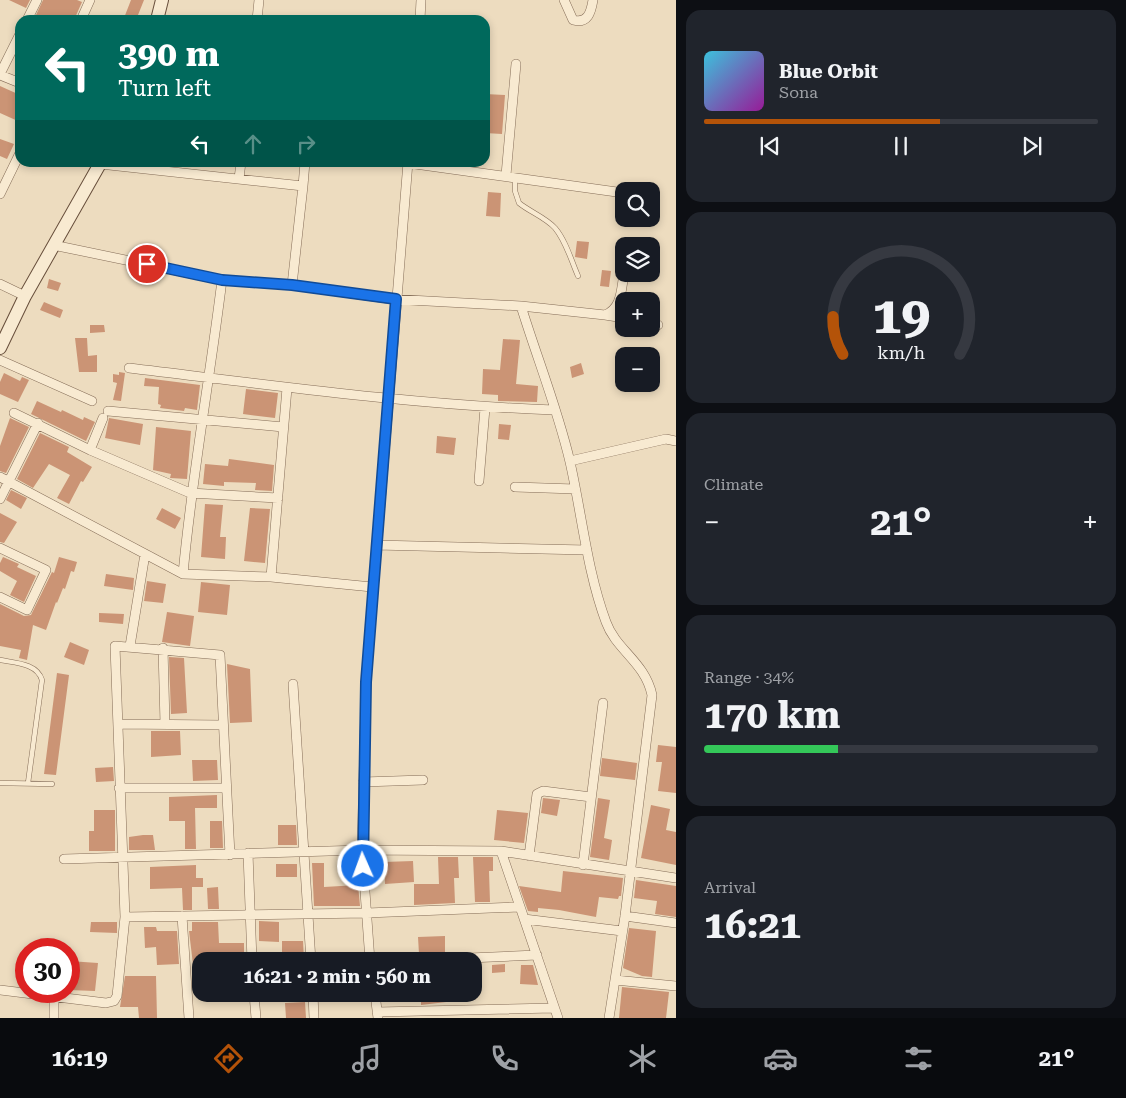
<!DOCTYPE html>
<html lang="en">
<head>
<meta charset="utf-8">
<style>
	:root { --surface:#171b24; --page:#20242c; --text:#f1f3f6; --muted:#9ea1a6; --line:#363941; --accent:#b45309 }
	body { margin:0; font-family:"Roboto Serif",serif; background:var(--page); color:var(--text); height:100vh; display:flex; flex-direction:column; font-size:19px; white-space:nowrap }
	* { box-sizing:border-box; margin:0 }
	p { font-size:16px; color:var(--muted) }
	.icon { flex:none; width:28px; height:28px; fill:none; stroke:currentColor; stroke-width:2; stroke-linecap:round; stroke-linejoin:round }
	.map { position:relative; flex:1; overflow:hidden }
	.panel { display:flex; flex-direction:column; gap:10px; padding:10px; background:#0d0f14; width:450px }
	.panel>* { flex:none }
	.banner { position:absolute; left:15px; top:15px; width:475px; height:152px; border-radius:15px; box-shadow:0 2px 8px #0003; background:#00695c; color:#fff; overflow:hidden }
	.controls { position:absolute; left:615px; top:182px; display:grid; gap:10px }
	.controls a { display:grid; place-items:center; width:45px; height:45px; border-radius:10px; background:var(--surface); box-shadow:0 2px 8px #0003; font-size:25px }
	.speed { position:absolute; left:15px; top:938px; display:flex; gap:10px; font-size:25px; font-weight:700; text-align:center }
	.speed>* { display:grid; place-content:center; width:65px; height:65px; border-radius:50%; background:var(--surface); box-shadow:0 2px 8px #0003; line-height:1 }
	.speed .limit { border:8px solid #d22; background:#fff; color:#111 }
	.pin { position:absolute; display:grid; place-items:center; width:42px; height:42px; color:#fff; margin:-21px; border:2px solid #fff; border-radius:50%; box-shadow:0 1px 5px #0007 }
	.me { position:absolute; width:55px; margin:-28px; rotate:358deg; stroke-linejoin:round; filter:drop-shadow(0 0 4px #0008) }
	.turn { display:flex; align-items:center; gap:18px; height:105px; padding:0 20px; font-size:22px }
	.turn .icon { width:65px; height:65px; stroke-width:2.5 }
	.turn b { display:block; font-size:35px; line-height:42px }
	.lanes { display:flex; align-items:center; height:48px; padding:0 20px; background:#0003; justify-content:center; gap:25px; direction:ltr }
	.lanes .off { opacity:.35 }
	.big { font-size:38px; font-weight:700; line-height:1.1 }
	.panel .widget { flex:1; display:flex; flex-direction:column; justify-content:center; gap:8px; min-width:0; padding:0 18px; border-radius:15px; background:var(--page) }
	.panel .dial { align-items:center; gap:0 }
	.dial svg { height:130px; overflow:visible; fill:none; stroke:var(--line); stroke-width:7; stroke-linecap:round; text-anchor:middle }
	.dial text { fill:var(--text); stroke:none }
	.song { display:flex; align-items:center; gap:15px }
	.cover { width:60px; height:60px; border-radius:8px; background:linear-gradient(135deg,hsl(190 70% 55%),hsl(300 70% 35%)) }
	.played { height:5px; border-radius:2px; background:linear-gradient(90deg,var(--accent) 60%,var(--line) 60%) }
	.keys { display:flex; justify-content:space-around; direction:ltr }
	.heat { display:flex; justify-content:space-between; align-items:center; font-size:28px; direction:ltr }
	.charge { height:8px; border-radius:4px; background:linear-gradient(90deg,#34c759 34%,var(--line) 0) }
	.trip { position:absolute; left:192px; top:952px; width:290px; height:50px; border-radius:15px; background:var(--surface); box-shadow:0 2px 8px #0003; font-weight:700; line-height:50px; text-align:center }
	.dock { display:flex; height:80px; justify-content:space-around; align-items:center; background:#090b0e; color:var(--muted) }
	.dock .icon { width:35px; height:35px }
	.dock .on { color:var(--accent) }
	.dock b { font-size:22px; color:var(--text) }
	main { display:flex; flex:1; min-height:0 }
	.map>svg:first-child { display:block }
	.building { fill:#cb9475 }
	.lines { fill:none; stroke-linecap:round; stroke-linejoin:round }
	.lane-casing { stroke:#856d58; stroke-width:5.5 }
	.street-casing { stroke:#856d58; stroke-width:10 }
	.secondary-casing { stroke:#674e3b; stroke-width:14 }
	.lane { stroke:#f8ead1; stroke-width:4.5 }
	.street { stroke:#f8ead1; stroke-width:9 }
	.secondary { stroke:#f8ead1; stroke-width:12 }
	.route-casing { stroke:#114b97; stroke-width:12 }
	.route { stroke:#1a73e8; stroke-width:9 }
</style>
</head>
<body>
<main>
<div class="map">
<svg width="676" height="1018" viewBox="0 0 676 1018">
	<rect width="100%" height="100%" fill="#eddcbf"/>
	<!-- building -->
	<path class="building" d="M9,0h21l-4,8z
		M43,0h34l5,2 -8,18h-28l-10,-5z
		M131,0h13l-8,20 -12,-2z
		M0,86l20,9v27l-20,-9z
		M485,94l20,1 -3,39 -17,-1z
		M0,139l14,5 -7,15 -7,-3z
		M488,192l13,1 -1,24 -14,-1z
		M577,241l12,1 -2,17 -12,-2z
		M602,270l9,1 -2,16 -9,-1z
		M49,279l12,4 -3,8 -11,-3z
		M44,302l19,8 -3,8 -20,-8z
		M90,325h14l1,7 -15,1z
		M75,338h12l1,18 9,-1v17h-18z
		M503,339l17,1 -4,44 22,2 -1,16 -39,-1v-6l-16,-1 1,-25 17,1z
		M581,363l3,11 -12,4 -2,-11z
		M119,372l6,1 -4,28 -8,-1 4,-17 -4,-1v-8l6,1z
		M4,373l16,8 2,-4 7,3 -11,22 -18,-8v-12z
		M145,378l55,7 -3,25 -12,-2 -1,3 -24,-3 1,-3 -3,-1 1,-17 -15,-1z
		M246,389l32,4 -3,25 -32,-4z
		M37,401l24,11 1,-2 21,10 1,-3 11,5 -9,19 -55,-27z
		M10,418l19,9 -23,46 -6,-2v-25z
		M109,418l34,6 -3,21 -35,-7z
		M499,424l12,1 -2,15 -11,-1z
		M156,427l35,4 -4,48 -17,-1 1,-4 -18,-4z
		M40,433l29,14 -2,5 25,15 -9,15 -2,-1 -12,23 -12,-6 13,-23 -21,-11 -16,24 -16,-9z
		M437,436l19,2 -2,17 -18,-2z
		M229,459l45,6 -2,26 -17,-1 1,-7 -32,-1v4l-21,-2 2,-20 23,2z
		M11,490l16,8 -6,11 -15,-9z
		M205,504l18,1 -3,32h6l-1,22 -24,-2z
		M162,508l19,10 -6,11 -19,-10z
		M250,508l20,1 -5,54 -21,-2z
		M0,513l17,9 -13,21 -4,-1z
		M3,557l16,7 -2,3 19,9 -12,26 -14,-7 7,-14 -17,-10v-8z
		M59,557l18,5 -3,10 -3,-1 -6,18 -2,-1 -6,15 -1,-1 -10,28 -13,-5 -6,35 -8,-2 2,-8 -21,-4v-42l24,12 7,-1 21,-43 2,1z
		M106,574l28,4 -1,12 -29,-4z
		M147,581l19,3 -3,19 -19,-2z
		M201,582l29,3 -3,30 -29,-3z
		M167,612l27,4 -4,30 -28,-4z
		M99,613l25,1 -1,10 -24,-2z
		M70,642l19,8 -5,15 -20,-8z
		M169,657l15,1 3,55 -16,1z
		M227,664l23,5 2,53 -22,1z
		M57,673l12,2 -13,100 -12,-1z
		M151,731h29l1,24 -30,2z
		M658,745l18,2v46l-18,-2 4,-29h-6z
		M602,758l35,5 -2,17 -35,-4z
		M192,760h25l1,20 -25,1z
		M113,767l1,14 -18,1 -1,-14z
		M217,795v13h-22l1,41h-11v-28h-16v-24z
		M543,798l17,2 -3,16 -16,-3z
		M598,798l12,2 -6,38 8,2 -3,20 -19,-3z
		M651,805l19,4 -4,21 10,2v33l-35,-7z
		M94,810h21v41h-26v-20h5z
		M497,810l31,3 -4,30 -30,-3z
		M210,821h12l1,27h-13z
		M278,825h18l1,20h-19z
		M143,835h10l2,15h-26v-13z
		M438,857h20l1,21h-5l1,25 -41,2v-21h25z
		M473,857h20v14h-4l1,31h-15z
		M413,861l1,21 -29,2 -1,-22z
		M312,863h12v24l34,-2 2,21h-46z
		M276,864h21v13h-21z
		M196,865v13h7v9h-11v23h-9l-1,-22 -32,1v-22z
		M563,871l60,7 -2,18h-2l-1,3 -19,-2 -3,20 -37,-7 -21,-2v4l-10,-1 -9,-25 42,6z
		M636,880l40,6v31l-21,-3 2,-13 -23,-3z
		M218,887l1,22h-11l-1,-21z
		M259,921l20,1v20l-20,-1z
		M91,922h26v11l-27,-1z
		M192,922h26l1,21h25v18h-21l-1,-7h-21v19h-7l-5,-42h3z
		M144,927h12l1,4h20l2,33 -22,1 -1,-18 -11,1z
		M629,928l27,3 -4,46 -10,-1 -19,-8z
		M445,936v16l-26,2 -1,-17z
		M282,941h21l1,19 -22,1z
		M69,961l29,2 -3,28 -26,-1z
		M505,964v8l-13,1v-8z
		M521,965h12l5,20 -18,-1z
		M125,976h31l1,42h-18l-1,-11h-18z
		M622,987l47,5 -3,26h-47z
		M421,994h42v6l-42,5z
		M305,1002l1,16h-20l-1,-15z"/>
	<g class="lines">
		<defs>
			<path id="lane" d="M515,178v13l4,12c11,9 26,14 36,25 11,13 16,32 23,48
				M0,660c15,3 37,3 42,20l-14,103
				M0,783l52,1"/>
			<path id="street" d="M564,0l9,20c15,4 18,-8 20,-20
				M27,20l10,-20
				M81,20l9,-20
				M257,20l2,-20
				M420,20l1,-20
				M0,74l20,-40
				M0,75l20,8
				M408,163l216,30
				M100,164l203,22 2,-24
				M506,175l10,-111
				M239,179l2,-17
				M0,194l20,-41
				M53,245l169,35 70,5 99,14 130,7 84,9c17,-7 16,-25 19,-41
				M0,284l25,12
				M292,285l11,-99
				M521,306c16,52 37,104 49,156 12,53 17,109 36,160 10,28 39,40 46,73l-27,221 -16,102
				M605,315l19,3
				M651,324l7,1
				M0,360l92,41
				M129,368c142,17 283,37 425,42
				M108,411l175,16
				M14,413l76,37 100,43 88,5
				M90,450l13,-32
				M570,461l96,-22 10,2
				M0,477l183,97 88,3 16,-189
				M479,481l6,-73
				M515,487l60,2
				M0,499l38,-76
				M376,545l211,5
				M0,548l46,22 -19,40 -27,-13
				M183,574c9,-99 27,-196 39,-294
				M271,577l101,10
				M130,646l15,-92
				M163,648l2,76
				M293,684l18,277
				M118,724l104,1
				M363,782l60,-2
				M119,788h107
				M501,851l57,167
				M248,853l4,108
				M529,856l8,-62 6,-3 48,6
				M64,859l298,-9 139,1 175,27
				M583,865l20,-162
				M182,916l7,102
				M625,916l51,7
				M125,917l242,-4 152,-6
				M524,919l98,12
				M370,961l-8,-111 4,-168 42,-520
				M399,961l138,-6
				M615,980l61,6
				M0,990l106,13 8,-2 3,-5 8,-79 -10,-271 105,9 10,200
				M254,994l2,24
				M313,994l1,24
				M375,994l3,24
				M377,1012l177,-4
				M54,1018v-21"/>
			<path id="secondary" d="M157,20l5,-20
				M0,348l25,-52 76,-134"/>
		</defs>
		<!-- lane casing -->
		<use href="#lane" class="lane-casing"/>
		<!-- street casing -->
		<use href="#street" class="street-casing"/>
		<!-- secondary casing -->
		<use href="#secondary" class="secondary-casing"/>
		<!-- lane -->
		<use href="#lane" class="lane"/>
		<!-- street -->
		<use href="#street" class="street"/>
		<!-- secondary -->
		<use href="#secondary" class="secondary"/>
	</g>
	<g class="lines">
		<defs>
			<path id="route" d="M147,264l75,16 70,5 104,14 -30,383 -3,184"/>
		</defs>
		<!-- route casing -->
		<use href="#route" class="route-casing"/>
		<!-- route -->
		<use href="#route" class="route"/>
	</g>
</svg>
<div class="controls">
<a><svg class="icon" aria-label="search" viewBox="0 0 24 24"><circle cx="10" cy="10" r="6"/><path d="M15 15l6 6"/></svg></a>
<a><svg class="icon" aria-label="layers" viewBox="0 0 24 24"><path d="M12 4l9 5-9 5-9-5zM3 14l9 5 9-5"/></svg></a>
<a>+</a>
<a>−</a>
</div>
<div class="speed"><div class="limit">30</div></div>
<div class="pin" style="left:147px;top:264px;background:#d93025"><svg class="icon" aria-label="arrive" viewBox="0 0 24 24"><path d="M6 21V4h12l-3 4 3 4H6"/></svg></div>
<svg class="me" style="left:363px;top:866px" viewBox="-20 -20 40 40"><circle r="17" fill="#1a73e8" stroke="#fff" stroke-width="3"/><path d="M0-11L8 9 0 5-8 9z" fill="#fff"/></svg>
<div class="trip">16:21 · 2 min · 560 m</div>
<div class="banner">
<div class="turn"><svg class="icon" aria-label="left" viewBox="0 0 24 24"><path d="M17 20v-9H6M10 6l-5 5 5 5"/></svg><div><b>390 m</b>Turn left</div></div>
<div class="lanes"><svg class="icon" aria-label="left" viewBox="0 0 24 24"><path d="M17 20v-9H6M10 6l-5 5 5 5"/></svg><svg class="icon off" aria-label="ahead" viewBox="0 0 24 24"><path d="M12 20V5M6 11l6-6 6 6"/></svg><svg class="icon off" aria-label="right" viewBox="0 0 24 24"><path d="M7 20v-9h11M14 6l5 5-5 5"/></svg></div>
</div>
</div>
<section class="panel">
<div class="widget">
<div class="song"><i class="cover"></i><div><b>Blue Orbit</b><p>Sona</p></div></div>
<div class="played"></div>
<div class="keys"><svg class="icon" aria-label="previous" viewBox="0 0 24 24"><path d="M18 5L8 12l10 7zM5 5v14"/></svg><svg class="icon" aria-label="pause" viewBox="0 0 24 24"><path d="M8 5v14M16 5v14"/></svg><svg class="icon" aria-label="next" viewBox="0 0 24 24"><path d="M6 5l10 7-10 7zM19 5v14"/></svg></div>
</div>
<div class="widget dial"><svg viewBox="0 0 100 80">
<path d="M14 69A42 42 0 1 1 86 69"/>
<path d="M14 69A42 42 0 0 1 8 46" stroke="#b45309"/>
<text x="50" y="56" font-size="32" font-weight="700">19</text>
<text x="50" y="72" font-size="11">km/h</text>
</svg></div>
<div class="widget"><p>Climate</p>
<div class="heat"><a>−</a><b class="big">21°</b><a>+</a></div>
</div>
<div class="widget"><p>Range · 34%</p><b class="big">170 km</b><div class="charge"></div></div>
<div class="widget"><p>Arrival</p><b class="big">16:21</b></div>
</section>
</main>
<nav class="dock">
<b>16:19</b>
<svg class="icon on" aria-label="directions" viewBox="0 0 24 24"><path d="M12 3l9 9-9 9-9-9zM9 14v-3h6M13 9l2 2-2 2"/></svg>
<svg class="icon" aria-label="music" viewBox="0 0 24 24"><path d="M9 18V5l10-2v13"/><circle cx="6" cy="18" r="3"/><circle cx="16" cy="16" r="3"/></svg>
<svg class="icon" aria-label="phone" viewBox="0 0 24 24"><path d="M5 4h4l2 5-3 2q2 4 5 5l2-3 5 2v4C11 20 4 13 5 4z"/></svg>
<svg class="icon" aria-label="climate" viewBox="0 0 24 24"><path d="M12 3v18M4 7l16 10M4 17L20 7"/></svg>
<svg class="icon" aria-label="car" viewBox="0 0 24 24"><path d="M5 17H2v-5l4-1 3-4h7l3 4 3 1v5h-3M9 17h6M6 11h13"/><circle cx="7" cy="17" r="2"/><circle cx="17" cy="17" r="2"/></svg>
<svg class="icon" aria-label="filters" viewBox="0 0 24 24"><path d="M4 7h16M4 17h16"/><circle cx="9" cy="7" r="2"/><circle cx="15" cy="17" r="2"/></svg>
<b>21°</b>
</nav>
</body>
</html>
